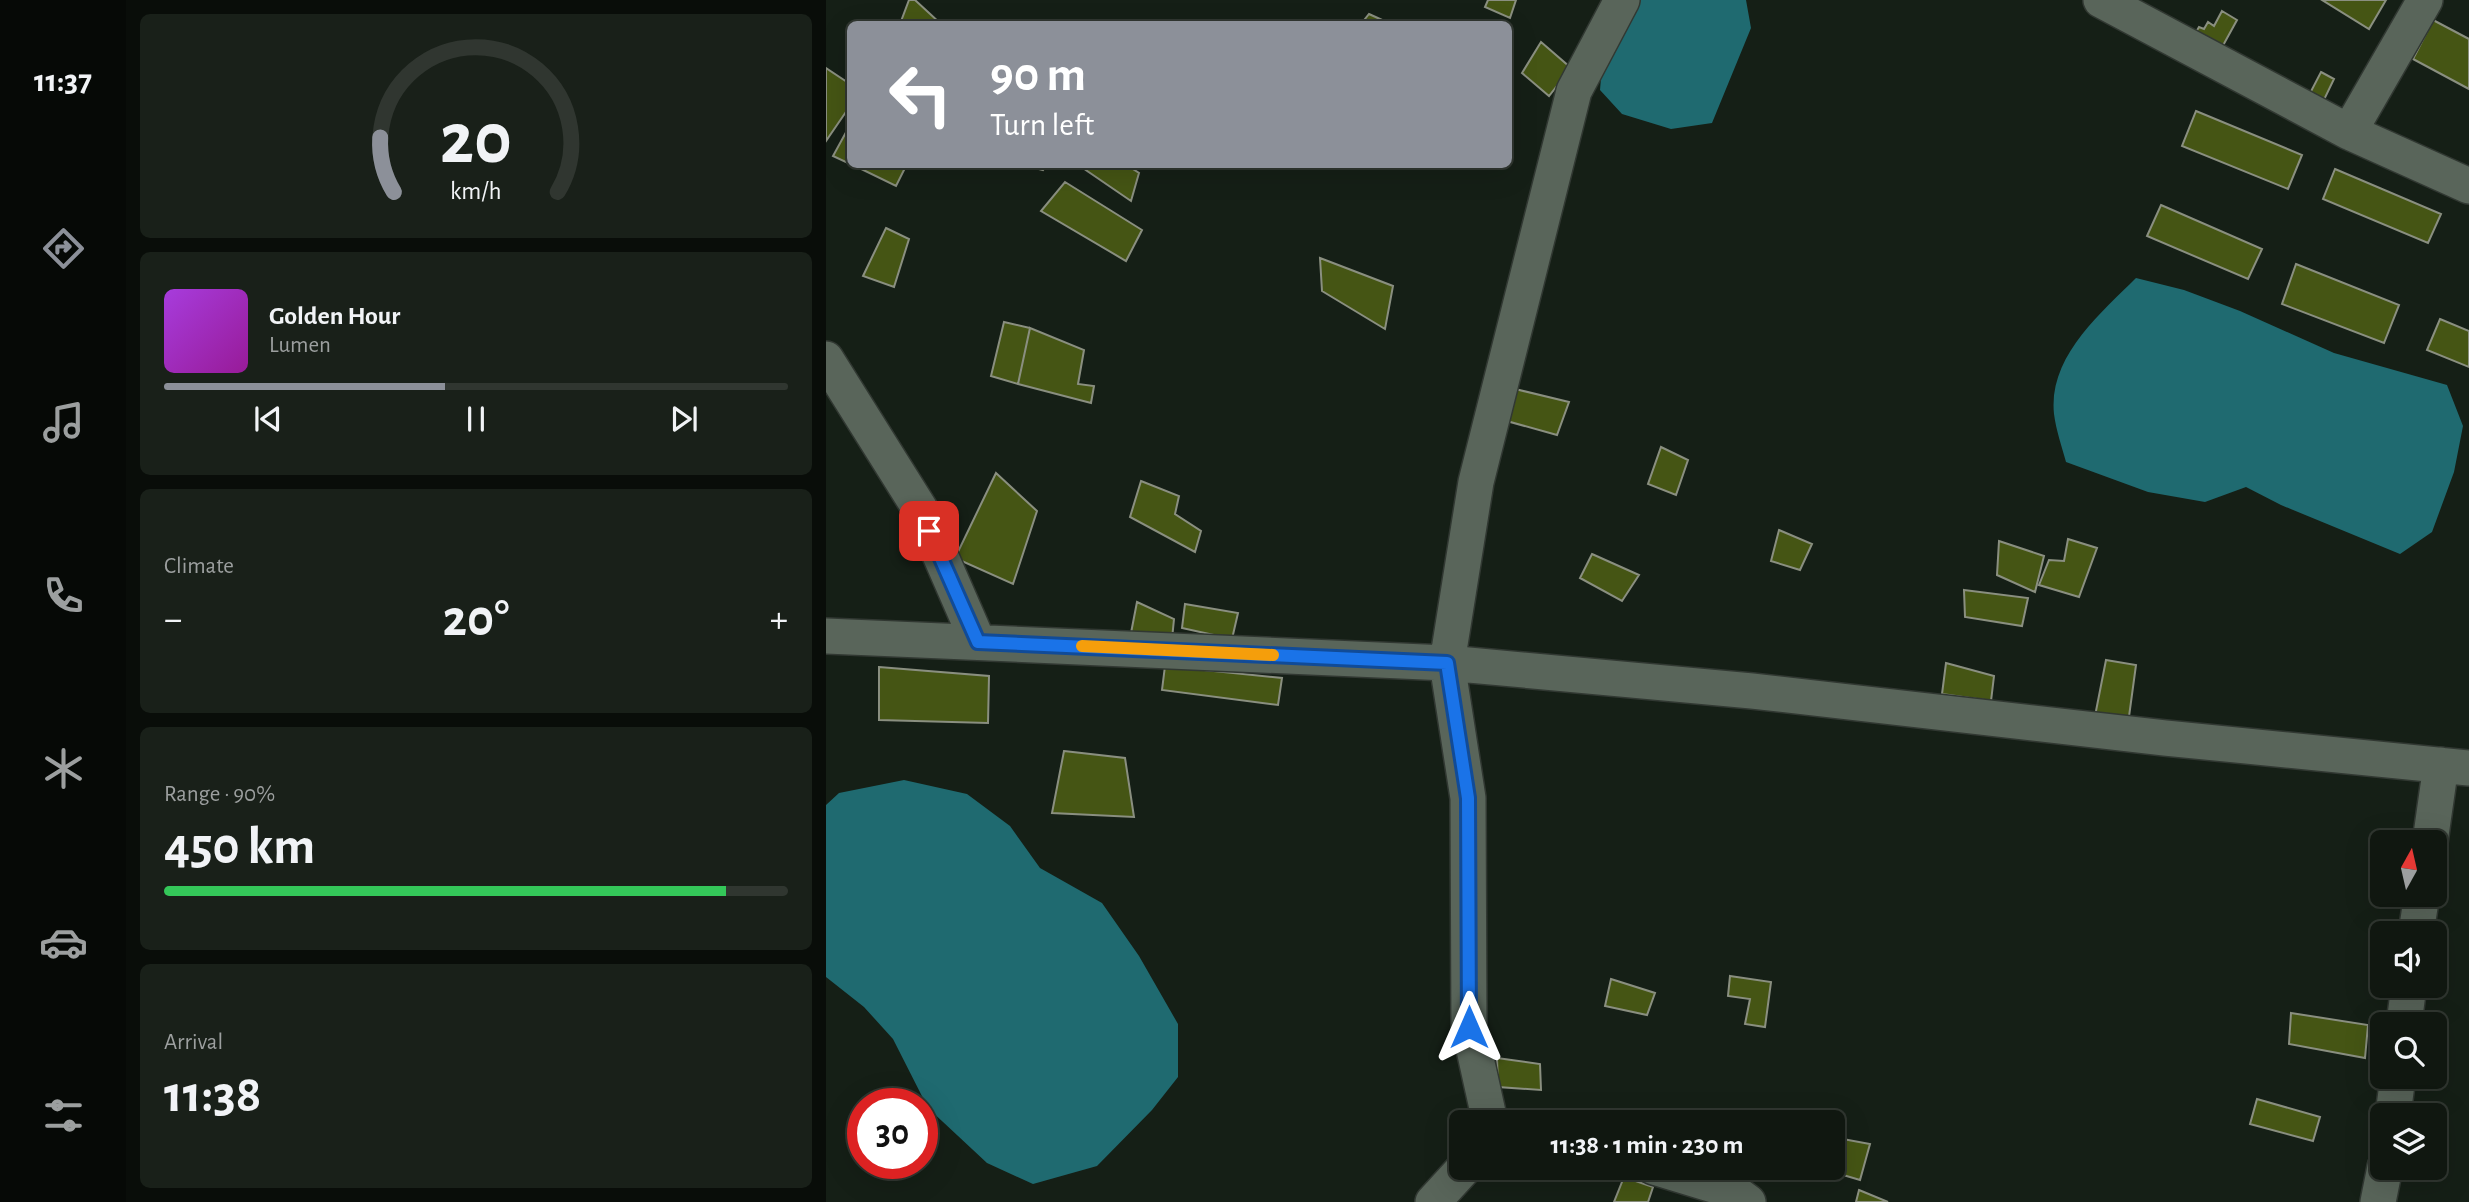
<!DOCTYPE html>
<html lang="en">
<head>
<meta charset="utf-8">
<style>
	:root { --surface:#101710; --page:#192019; --text:#f1f3f6; --muted:#9c9f9f; --line:#303630; --accent:#8c9099 }
	body { margin:0; font-family:"Alegreya Sans",sans-serif; background:var(--page); color:var(--text); height:100vh; display:flex; flex-direction:column; font-size:26px; white-space:nowrap }
	* { box-sizing:border-box; margin:0 }
	p { font-size:23px; color:var(--muted) }
	.icon { flex:none; width:38px; height:38px; fill:none; stroke:currentColor; stroke-width:2; stroke-linecap:round; stroke-linejoin:round }
	.map { position:relative; flex:1; overflow:hidden }
	.panel { display:flex; flex-direction:column; gap:14px; padding:14px; background:#090d09; width:700px }
	.panel>* { flex:none }
	.hud { position:absolute; left:21px; top:21px; width:665px; height:147px; border-radius:10px; box-shadow:0 7px 28px #0002,0 0 0 2px var(--line); background:#8c9099; color:#fff; overflow:hidden }
	.needle { width:46px; rotate:8deg }
	.fabs { position:absolute; left:1544px; top:830px; display:grid; gap:14px }
	.fabs a { display:grid; place-items:center; width:77px; height:77px; border-radius:10px; background:var(--surface); box-shadow:0 7px 28px #0002,0 0 0 2px var(--line); font-size:35px }
	.speed { position:absolute; left:21px; top:1088px; display:flex; gap:14px; font-size:35px; font-weight:700; text-align:center }
	.speed>* { display:grid; place-content:center; width:91px; height:91px; border-radius:50%; background:var(--surface); box-shadow:0 7px 28px #0002,0 0 0 2px var(--line); line-height:1 }
	.speed .limit { border:10px solid #d22; background:#fff; color:#111 }
	.pin { position:absolute; display:grid; place-items:center; width:60px; height:60px; color:#fff; margin:-30px; border-radius:14px; box-shadow:0 4px 10px #0006 }
	.me { position:absolute; width:77px; margin:-38px; rotate:0deg; stroke-linejoin:round; filter:drop-shadow(0 0 5px #0008) }
	.turn { display:flex; align-items:center; gap:24px; height:147px; padding:0 28px; font-size:32px }
	.turn .icon { width:91px; height:91px; stroke-width:2.5 }
	.turn b { display:block; font-size:49px; line-height:60px }
	.big { font-size:52px; font-weight:700; line-height:1.1 }
	.panel .tile { flex:1; display:flex; flex-direction:column; justify-content:center; gap:10px; min-width:0; padding:0 24px; border-radius:10px; background:var(--page) }
	.panel .dial { align-items:center; gap:0 }
	.dial svg { height:182px; overflow:visible; fill:none; stroke:var(--line); stroke-width:7; stroke-linecap:round; text-anchor:middle }
	.dial text { fill:var(--text); stroke:none }
	.song { display:flex; align-items:center; gap:21px }
	.cover { width:84px; height:84px; border-radius:10px; background:linear-gradient(135deg,hsl(280 70% 55%),hsl(300 70% 35%)) }
	.played { height:7px; border-radius:4px; background:linear-gradient(90deg,var(--accent) 45%,var(--line) 45%) }
	.keys { display:flex; justify-content:space-around; direction:ltr }
	.heat { display:flex; justify-content:space-between; align-items:center; font-size:38px; direction:ltr }
	.charge { height:10px; border-radius:5px; background:linear-gradient(90deg,#34c759 90%,var(--line) 0) }
	.trip { position:absolute; left:623px; top:1110px; width:396px; height:70px; border-radius:10px; background:var(--surface); box-shadow:0 7px 28px #0002,0 0 0 2px var(--line); font-weight:700; line-height:70px; text-align:center }
	main { display:flex; flex:1; min-height:0 }
	.tab-bar { display:flex; flex-direction:column; width:126px; justify-content:space-around; align-items:center; background:#060906; color:var(--muted) }
	.tab-bar .icon { width:49px; height:49px }
	.tab-bar .current { color:var(--accent) }
	.tab-bar b { font-size:32px; color:var(--text) }
	.map>svg:first-child { display:block }
	.water { fill:#1f6a70 }
	.building { fill:#455514; stroke:#8a8f80; stroke-width:2 }
	.lines { fill:none; stroke-linecap:round; stroke-linejoin:round }
	.minor-casing { stroke:#313832; stroke-width:38 }
	.minor { stroke:#59655a; stroke-width:35 }
	.route-casing { stroke:#114b97; stroke-width:18 }
	.route { stroke:#1a73e8; stroke-width:12 }
	.slow { stroke:#f59e0b; stroke-width:12 }
</style>
</head>
<body>
<main>
<nav class="tab-bar">
<b>11:37</b>
<svg class="icon current" aria-label="directions" viewBox="0 0 24 24"><path d="M12 3l9 9-9 9-9-9zM9 14v-3h6M13 9l2 2-2 2"/></svg>
<svg class="icon" aria-label="music" viewBox="0 0 24 24"><path d="M9 18V5l10-2v13"/><circle cx="6" cy="18" r="3"/><circle cx="16" cy="16" r="3"/></svg>
<svg class="icon" aria-label="phone" viewBox="0 0 24 24"><path d="M5 4h4l2 5-3 2q2 4 5 5l2-3 5 2v4C11 20 4 13 5 4z"/></svg>
<svg class="icon" aria-label="climate" viewBox="0 0 24 24"><path d="M12 3v18M4 7l16 10M4 17L20 7"/></svg>
<svg class="icon" aria-label="car" viewBox="0 0 24 24"><path d="M5 17H2v-5l4-1 3-4h7l3 4 3 1v5h-3M9 17h6M6 11h13"/><circle cx="7" cy="17" r="2"/><circle cx="17" cy="17" r="2"/></svg>
<svg class="icon" aria-label="filters" viewBox="0 0 24 24"><path d="M4 7h16M4 17h16"/><circle cx="9" cy="7" r="2"/><circle cx="15" cy="17" r="2"/></svg>
</nav>
<section class="panel">
<div class="tile dial"><svg viewBox="0 0 100 80">
<path d="M14 69A42 42 0 1 1 86 69"/>
<path d="M14 69A42 42 0 0 1 8 45" stroke="#8c9099"/>
<text x="50" y="56" font-size="32" font-weight="700">20</text>
<text x="50" y="72" font-size="11">km/h</text>
</svg></div>
<div class="tile">
<div class="song"><i class="cover"></i><div><b>Golden Hour</b><p>Lumen</p></div></div>
<div class="played"></div>
<div class="keys"><svg class="icon" aria-label="previous" viewBox="0 0 24 24"><path d="M18 5L8 12l10 7zM5 5v14"/></svg><svg class="icon" aria-label="pause" viewBox="0 0 24 24"><path d="M8 5v14M16 5v14"/></svg><svg class="icon" aria-label="next" viewBox="0 0 24 24"><path d="M6 5l10 7-10 7zM19 5v14"/></svg></div>
</div>
<div class="tile"><p>Climate</p>
<div class="heat"><a>−</a><b class="big">20°</b><a>+</a></div>
</div>
<div class="tile"><p>Range · 90%</p><b class="big">450 km</b><div class="charge"></div></div>
<div class="tile"><p>Arrival</p><b class="big">11:38</b></div>
</section>
<div class="map">
<svg width="1643" height="1202" viewBox="0 0 1643 1202">
	<rect width="100%" height="100%" fill="#151f16"/>
	<!-- water -->
	<path class="water" d="M810,0h110l5,28 -39,95 -41,6 -49,-15 -22,-24 2,-24z
		M1310,278l48,12 56,21 94,42 113,32 16,41 -9,46 -22,60 -32,22 -119,-49 -35,-18 -41,15 -57,-10 -82,-30c-4,-15 -10,-32 -12,-48 -6,-57 46,-100 82,-136z
		M78,780l63,14 43,32 30,42 62,35 37,53 39,68v53l-26,33 -55,56 -64,18 -46,-21 -59,-55 -35,-69 -29,-32 -38,-30v-172l13,-12z"/>
	<!-- building -->
	<path class="building" d="M83,0h6l26,24h-41z
		M662,0h28l-6,18 -25,-11z
		M1496,0h64l-17,29z
		M1396,11l15,9 -17,31 -27,-14 6,-10 5,2 4,-7 6,4z
		M543,14l22,10h-30z
		M1607,20l36,19v50l-56,-30z
		M715,42l30,26 -22,28 -27,-23z
		M0,68l24,16v22l-24,35z
		M1495,72l13,7 -13,27 -14,-7z
		M1370,111l106,44 -14,34 -106,-43z
		M24,125v39l-17,-8z
		M25,164h56l-11,22z
		M193,164h28l-4,6z
		M251,164h48l14,9 -8,28z
		M1509,169l106,45 -13,29 -105,-44z
		M239,182l77,48 -16,31 -85,-50z
		M1335,205l101,44 -14,30 -101,-43z
		M60,228l23,11 -15,48 -31,-11z
		M494,258l73,28 -8,43 -63,-38z
		M1470,264l103,41 -15,38 -102,-39z
		M1614,319l29,12v36l-42,-17z
		M178,322l26,6 -12,56 -27,-8z
		M204,328l54,22 -6,34 16,2 -3,17 -73,-19z
		M685,388l58,14 -12,33 -61,-17z
		M835,447l27,13 -12,35 -28,-11z
		M170,473l41,38 -24,73 -58,-26z
		M315,481l38,15 -4,18 26,17 -6,21 -65,-35z
		M953,530l33,14 -12,26 -29,-9z
		M1242,539l29,9 -18,49 -40,-12 10,-25 15,1z
		M1173,541l45,15 -9,36 -38,-17z
		M766,554l47,21 -17,26 -42,-23z
		M1138,590l64,8 -6,28 -57,-9z
		M311,602l37,17 -2,20 -41,-6z
		M359,604l53,9 -6,26 -50,-11z
		M1280,660l30,5 -8,59 -33,-8z
		M1120,663l48,13 -3,25 -49,-7z
		M339,666l117,12 -4,27 -116,-15z
		M53,667l110,9 -1,47 -109,-3z
		M238,751l61,7 9,59 -82,-4z
		M904,976l41,6 -6,45 -20,-3 5,-25 -22,-3z
		M785,979l44,14 -8,22 -42,-9z
		M1465,1013l77,12 -3,33 -76,-14z
		M671,1058l43,6 1,26 -43,-3z
		M1431,1099l63,18 -7,24 -63,-17z
		M1006,1137l38,7 -10,36 -44,-13h16z
		M798,1177l29,10 -5,15h-34z
		M1033,1190l29,12h-32z"/>
	<g class="lines">
		<defs>
			<path id="minor" d="M1275,0l248,132 120,54
				M1523,132l76,-132
				M0,359l94,150 58,133
				M0,636l621,27 305,28 413,47 304,30
				M1604,842l11,-77
				M1590,933l6,-39
				M1578,1024l5,-39
				M1567,1115l5,-39
				M662,1122l1,-5 -20,-90 -1,-229 -21,-135 29,-181 98,-391 48,-91
				M828,1167l79,24 15,11
				M607,1202l32,-35
				M1552,1202l7,-35"/>
		</defs>
		<!-- minor casing -->
		<use href="#minor" class="minor-casing"/>
		<!-- minor -->
		<use href="#minor" class="minor"/>
	</g>
	<g class="lines">
		<defs>
			<path id="route" d="M103,531l49,111 469,21 21,135 1,229"/>
		</defs>
		<!-- route casing -->
		<use href="#route" class="route-casing"/>
		<!-- route -->
		<use href="#route" class="route"/>
		<!-- slow -->
		<path class="slow" d="M256,646l191,9"/>
	</g>
</svg>
<div class="fabs">
<a><svg class="needle" viewBox="-14 -14 28 28"><path d="M0-13l5 13h-10z" fill="#e53935"/><path d="M0 13l5-13h-10z" fill="#9c9f9f"/></svg></a>
<a><svg class="icon" aria-label="sound" viewBox="0 0 24 24"><path d="M4 9h4l5-4v14l-5-4H4zM17 9q2 3 0 6"/></svg></a>
<a><svg class="icon" aria-label="search" viewBox="0 0 24 24"><circle cx="10" cy="10" r="6"/><path d="M15 15l6 6"/></svg></a>
<a><svg class="icon" aria-label="layers" viewBox="0 0 24 24"><path d="M12 4l9 5-9 5-9-5zM3 14l9 5 9-5"/></svg></a>
</div>
<div class="speed"><div class="limit">30</div></div>
<div class="pin" style="left:103px;top:531px;background:#d93025"><svg class="icon" aria-label="arrive" viewBox="0 0 24 24"><path d="M6 21V4h12l-3 4 3 4H6"/></svg></div>
<svg class="me" style="left:643px;top:1027px" viewBox="-20 -20 40 40"><path d="M0-17L14 15 0 8-14 15z" fill="#1a73e8" stroke="#fff" stroke-width="4"/></svg>
<div class="trip">11:38 · 1 min · 230 m</div>
<div class="hud">
<div class="turn"><svg class="icon" aria-label="left" viewBox="0 0 24 24"><path d="M17 20v-9H6M10 6l-5 5 5 5"/></svg><div><b>90 m</b>Turn left</div></div>
</div>
</div>
</main>
</body>
</html>
